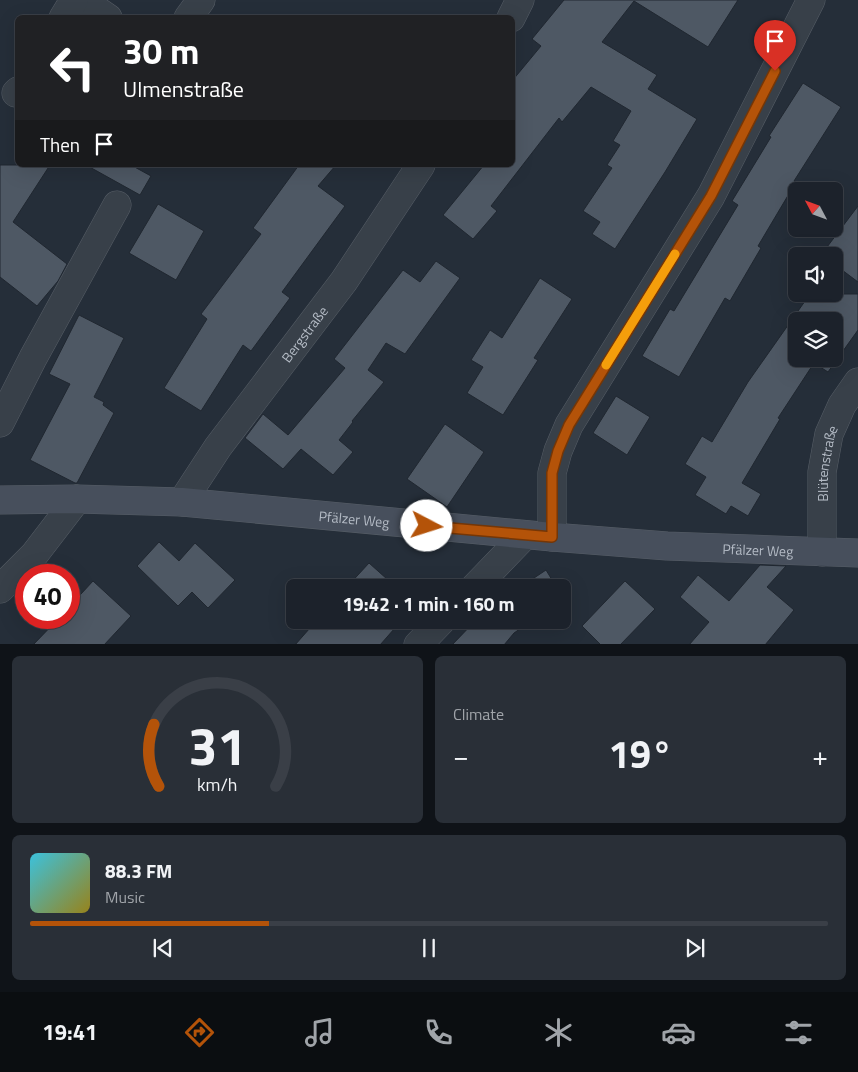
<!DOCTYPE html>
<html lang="en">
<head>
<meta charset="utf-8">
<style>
	:root { --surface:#1c222b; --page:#292f37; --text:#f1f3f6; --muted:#a0a4a9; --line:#3a3f47; --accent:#b45309 }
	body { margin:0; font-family:"Titillium Web",sans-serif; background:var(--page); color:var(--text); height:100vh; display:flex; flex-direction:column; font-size:19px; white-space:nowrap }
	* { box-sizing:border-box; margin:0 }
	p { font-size:16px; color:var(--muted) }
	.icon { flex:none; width:28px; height:28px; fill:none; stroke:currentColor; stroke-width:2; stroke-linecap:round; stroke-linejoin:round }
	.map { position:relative; height:644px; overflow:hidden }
	.side { display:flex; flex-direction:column; gap:12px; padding:12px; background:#0f1318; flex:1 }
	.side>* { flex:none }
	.hud { position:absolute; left:15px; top:15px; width:500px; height:152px; border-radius:8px; box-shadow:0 5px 20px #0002,0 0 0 1px var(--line); background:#202124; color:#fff; overflow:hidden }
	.needle { width:32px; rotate:311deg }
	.fabs { position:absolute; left:788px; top:182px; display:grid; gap:10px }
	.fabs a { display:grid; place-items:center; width:55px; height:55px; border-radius:8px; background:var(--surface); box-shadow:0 5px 20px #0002,0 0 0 1px var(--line); font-size:25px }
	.speed { position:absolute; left:15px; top:564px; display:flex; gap:10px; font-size:25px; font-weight:700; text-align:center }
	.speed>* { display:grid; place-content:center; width:65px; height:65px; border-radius:50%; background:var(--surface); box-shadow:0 5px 20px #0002,0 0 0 1px var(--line); line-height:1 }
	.speed .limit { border:8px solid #d22; background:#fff; color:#111 }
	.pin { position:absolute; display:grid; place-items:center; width:42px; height:42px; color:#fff; margin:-51px -21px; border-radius:50% 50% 50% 0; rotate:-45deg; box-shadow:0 0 5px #0007 }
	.pin .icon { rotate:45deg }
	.me { position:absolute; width:55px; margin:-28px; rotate:95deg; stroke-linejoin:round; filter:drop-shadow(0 0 4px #0008) }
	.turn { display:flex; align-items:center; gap:18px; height:105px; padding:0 25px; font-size:22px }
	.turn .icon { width:65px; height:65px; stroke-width:2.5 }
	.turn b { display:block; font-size:35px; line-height:42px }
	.then { display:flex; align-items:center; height:48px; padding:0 25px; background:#0003; gap:10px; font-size:19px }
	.big { font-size:38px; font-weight:700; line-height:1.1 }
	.side .card { flex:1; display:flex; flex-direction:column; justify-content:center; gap:8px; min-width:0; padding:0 18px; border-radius:8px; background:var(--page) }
	.side .dial { align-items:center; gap:0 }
	.dial svg { height:130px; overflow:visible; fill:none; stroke:var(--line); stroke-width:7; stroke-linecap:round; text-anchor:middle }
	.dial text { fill:var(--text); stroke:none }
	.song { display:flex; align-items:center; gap:15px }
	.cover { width:60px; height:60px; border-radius:8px; background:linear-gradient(135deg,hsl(190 70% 55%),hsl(50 70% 35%)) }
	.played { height:5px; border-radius:2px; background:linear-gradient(90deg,var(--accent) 30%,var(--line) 30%) }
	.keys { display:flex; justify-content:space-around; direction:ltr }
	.heat { display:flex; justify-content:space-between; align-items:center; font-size:28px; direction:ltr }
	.side .tiles { flex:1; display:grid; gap:12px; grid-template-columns:1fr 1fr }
	.card:last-child { grid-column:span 2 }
	.trip { position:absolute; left:286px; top:579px; width:285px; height:50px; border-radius:8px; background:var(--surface); box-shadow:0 5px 20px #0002,0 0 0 1px var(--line); font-weight:700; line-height:50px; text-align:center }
	.menu { display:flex; height:80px; justify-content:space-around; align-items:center; background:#0b0e11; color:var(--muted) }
	.menu .icon { width:35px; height:35px }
	.menu .current { color:var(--accent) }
	.menu b { font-size:22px; color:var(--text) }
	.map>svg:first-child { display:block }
	.building { fill:#4e5864; stroke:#202730; fill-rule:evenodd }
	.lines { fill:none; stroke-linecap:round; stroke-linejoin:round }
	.street-casing { stroke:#575e67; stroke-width:29 }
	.secondary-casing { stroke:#575e67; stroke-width:29 }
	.street { stroke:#384049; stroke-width:28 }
	.secondary { stroke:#474f5c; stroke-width:28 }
	.route-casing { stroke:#753606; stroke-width:12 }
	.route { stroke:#b45309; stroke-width:9 }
	.slow { stroke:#f59e0b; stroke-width:9 }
	.labels { text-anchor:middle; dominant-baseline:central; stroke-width:5; stroke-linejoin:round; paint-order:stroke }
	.street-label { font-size:14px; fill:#b4bbc5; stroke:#1e252e }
</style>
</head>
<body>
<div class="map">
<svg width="858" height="645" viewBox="0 0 858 645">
	<rect width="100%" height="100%" fill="#252e39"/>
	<!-- building -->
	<path class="building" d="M564,0h174l-30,47 -74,-46 -32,41 55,33 -9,14 49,30 -32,53 -50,77 -23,-15 8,-12 -17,-11 29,-43 -5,-3 13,-20 -7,-4 18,-30 -40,-24 -29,35 -3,-4 -68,88 6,5 -24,28 -30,-24 41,-50h28v-84l29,-35 -9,-7z
		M803,83l38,24 -47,74 2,1 -38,64 3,2 -31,53 -5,-3 -46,79 -37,-21 28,-47 4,2 64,-106 -6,-4 39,-64 -2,-1z
		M0,165h50l-37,57 54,42 -9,17 -21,25 -37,-29z
		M86,165h45l20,11 -11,19z
		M299,165h37l-18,21 27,20 -63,86 8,6 -39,53 -8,-6 -42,66 -37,-23 43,-69 -6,-5 60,-80 -8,-6z
		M158,204l46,27 -28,49 -47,-27z
		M858,206v76l-24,-18v-8l-13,-1z
		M436,261l24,17 -55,76 -19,-11 -18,27 16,12 -32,39 1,1 -14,18 14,12 -20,23 -32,-26 -18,20 -38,-31 18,-24 25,21 57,-67 -11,-9 69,-89 17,12z
		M540,278l32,21 -38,59 4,2 -35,55 -36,-22 16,-26 -12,-7 19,-30 12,8z
		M810,294h48v36l-30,42 -14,-9 -36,55 2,1 -38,64 19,11 -13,22 -17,-10 -5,8 -31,-19 11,-18 -21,-13 17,-28 10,6 36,-60zM796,321h38v38h-38z
		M79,315l45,23 -30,59 10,5 -1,3 11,8 -37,70h-2l-45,-23 40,-76 -21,-10z
		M616,396l34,21 -23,38 -34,-22z
		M445,424l39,28 -37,55 -40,-28z
		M159,542l20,19 16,-18 40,37 -27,28 -16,-16 -14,14 -41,-40z
		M369,563l28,25h-51z
		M760,565l26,1 -19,21 27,23 -29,35h-76l20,-23 -29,-25 18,-22 31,26z
		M546,570l11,18h-38z
		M93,581l38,35 -27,29h-71l26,-27h10v-11z
		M625,581l30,28 -35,36h-19l-19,-19z
		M317,620h85l-22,25h-85z
		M476,620h57l-19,13 -10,12h-52z"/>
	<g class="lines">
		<defs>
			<g id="street">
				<path d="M82,0l26,18"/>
				<path d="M63,18l11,-18"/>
				<path d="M188,18l13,-18"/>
				<path d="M511,18l9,-18"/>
				<path d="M16,93l2,-2"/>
				<path d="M0,423l33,-65 84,-153"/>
				<path id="s1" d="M182,502l36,-55 126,-166 77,-116"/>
				<path d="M552,537v-64l6,-22 11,-26 142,-229 100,-196"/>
				<path id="s2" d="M822,552v-80l7,-38 13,-29 16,-23"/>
				<path d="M474,588l51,-53"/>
				<path d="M0,589l34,-34 43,-56"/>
				<path d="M418,645l24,-25"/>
			</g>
			<g id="secondary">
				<path id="s3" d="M0,500l77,-1 105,3 370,35 115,9 191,7"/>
			</g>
		</defs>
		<!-- street casing -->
		<use href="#street" class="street-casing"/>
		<!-- secondary casing -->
		<use href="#secondary" class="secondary-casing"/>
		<!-- street -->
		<use href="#street" class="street"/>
		<!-- secondary -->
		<use href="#secondary" class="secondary"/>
	</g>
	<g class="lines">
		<defs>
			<path id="route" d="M427,526l125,11v-64l6,-22 11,-26 142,-229 64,-125"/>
		</defs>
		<!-- route casing -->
		<use href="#route" class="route-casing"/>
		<!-- route -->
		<use href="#route" class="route"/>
		<!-- slow -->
		<path class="slow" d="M606,365l69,-111"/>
	</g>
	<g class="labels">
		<!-- street labels -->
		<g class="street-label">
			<text stroke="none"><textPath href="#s1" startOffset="208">Bergstraße</textPath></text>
			<text stroke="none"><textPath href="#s2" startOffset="89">Blütenstraße</textPath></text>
			<text stroke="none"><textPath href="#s3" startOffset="355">Pfälzer Weg</textPath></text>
			<text stroke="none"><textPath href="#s3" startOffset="760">Pfälzer Weg</textPath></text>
		</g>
	</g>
</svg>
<div class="fabs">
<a><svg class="needle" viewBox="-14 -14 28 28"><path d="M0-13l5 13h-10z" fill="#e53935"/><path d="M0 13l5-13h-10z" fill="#a0a4a9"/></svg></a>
<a><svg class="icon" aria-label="sound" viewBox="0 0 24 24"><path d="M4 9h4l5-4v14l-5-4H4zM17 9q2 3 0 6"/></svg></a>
<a><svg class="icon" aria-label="layers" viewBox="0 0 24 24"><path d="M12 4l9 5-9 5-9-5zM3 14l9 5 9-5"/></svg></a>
</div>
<div class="speed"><div class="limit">40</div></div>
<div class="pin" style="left:775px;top:71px;background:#d93025"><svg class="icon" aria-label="arrive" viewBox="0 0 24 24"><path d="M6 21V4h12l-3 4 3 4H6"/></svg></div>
<svg class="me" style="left:427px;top:526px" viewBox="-20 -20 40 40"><circle r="19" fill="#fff"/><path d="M0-13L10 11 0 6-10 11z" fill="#b45309"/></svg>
<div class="trip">19:42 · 1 min · 160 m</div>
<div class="hud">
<div class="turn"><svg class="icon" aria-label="left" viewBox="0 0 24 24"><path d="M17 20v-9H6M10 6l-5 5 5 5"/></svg><div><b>30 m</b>Ulmenstraße</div></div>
<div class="then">Then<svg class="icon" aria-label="arrive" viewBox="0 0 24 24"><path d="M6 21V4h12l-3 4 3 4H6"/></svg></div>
</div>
</div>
<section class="side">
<div class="tiles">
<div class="card dial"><svg viewBox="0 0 100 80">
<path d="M14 69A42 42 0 1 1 86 69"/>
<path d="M14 69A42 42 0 0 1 11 31" stroke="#b45309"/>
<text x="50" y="56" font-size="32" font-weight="700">31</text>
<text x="50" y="72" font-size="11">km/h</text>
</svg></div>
<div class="card"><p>Climate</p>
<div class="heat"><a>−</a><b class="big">19°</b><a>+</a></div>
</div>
<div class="card">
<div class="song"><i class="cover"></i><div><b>88.3 FM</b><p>Music</p></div></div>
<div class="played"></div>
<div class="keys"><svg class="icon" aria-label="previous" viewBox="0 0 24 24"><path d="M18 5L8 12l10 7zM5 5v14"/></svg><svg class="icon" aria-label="pause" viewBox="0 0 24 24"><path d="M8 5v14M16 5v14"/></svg><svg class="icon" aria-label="next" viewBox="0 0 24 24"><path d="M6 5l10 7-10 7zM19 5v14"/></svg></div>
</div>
</div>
</section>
<nav class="menu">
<b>19:41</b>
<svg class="icon current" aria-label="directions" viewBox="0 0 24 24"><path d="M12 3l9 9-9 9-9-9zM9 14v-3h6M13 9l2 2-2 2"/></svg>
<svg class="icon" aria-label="music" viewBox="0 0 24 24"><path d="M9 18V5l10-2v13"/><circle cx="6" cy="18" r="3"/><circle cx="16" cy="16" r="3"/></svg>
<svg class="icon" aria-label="phone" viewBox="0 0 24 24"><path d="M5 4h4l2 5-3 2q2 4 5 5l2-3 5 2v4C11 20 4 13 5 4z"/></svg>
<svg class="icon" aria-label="climate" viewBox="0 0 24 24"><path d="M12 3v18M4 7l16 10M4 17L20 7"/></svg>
<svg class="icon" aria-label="car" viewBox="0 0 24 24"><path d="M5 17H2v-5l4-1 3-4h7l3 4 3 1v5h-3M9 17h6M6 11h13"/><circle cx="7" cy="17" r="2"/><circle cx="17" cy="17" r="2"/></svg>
<svg class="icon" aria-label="filters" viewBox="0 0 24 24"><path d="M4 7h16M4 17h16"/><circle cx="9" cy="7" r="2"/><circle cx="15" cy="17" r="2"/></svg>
</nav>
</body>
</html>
